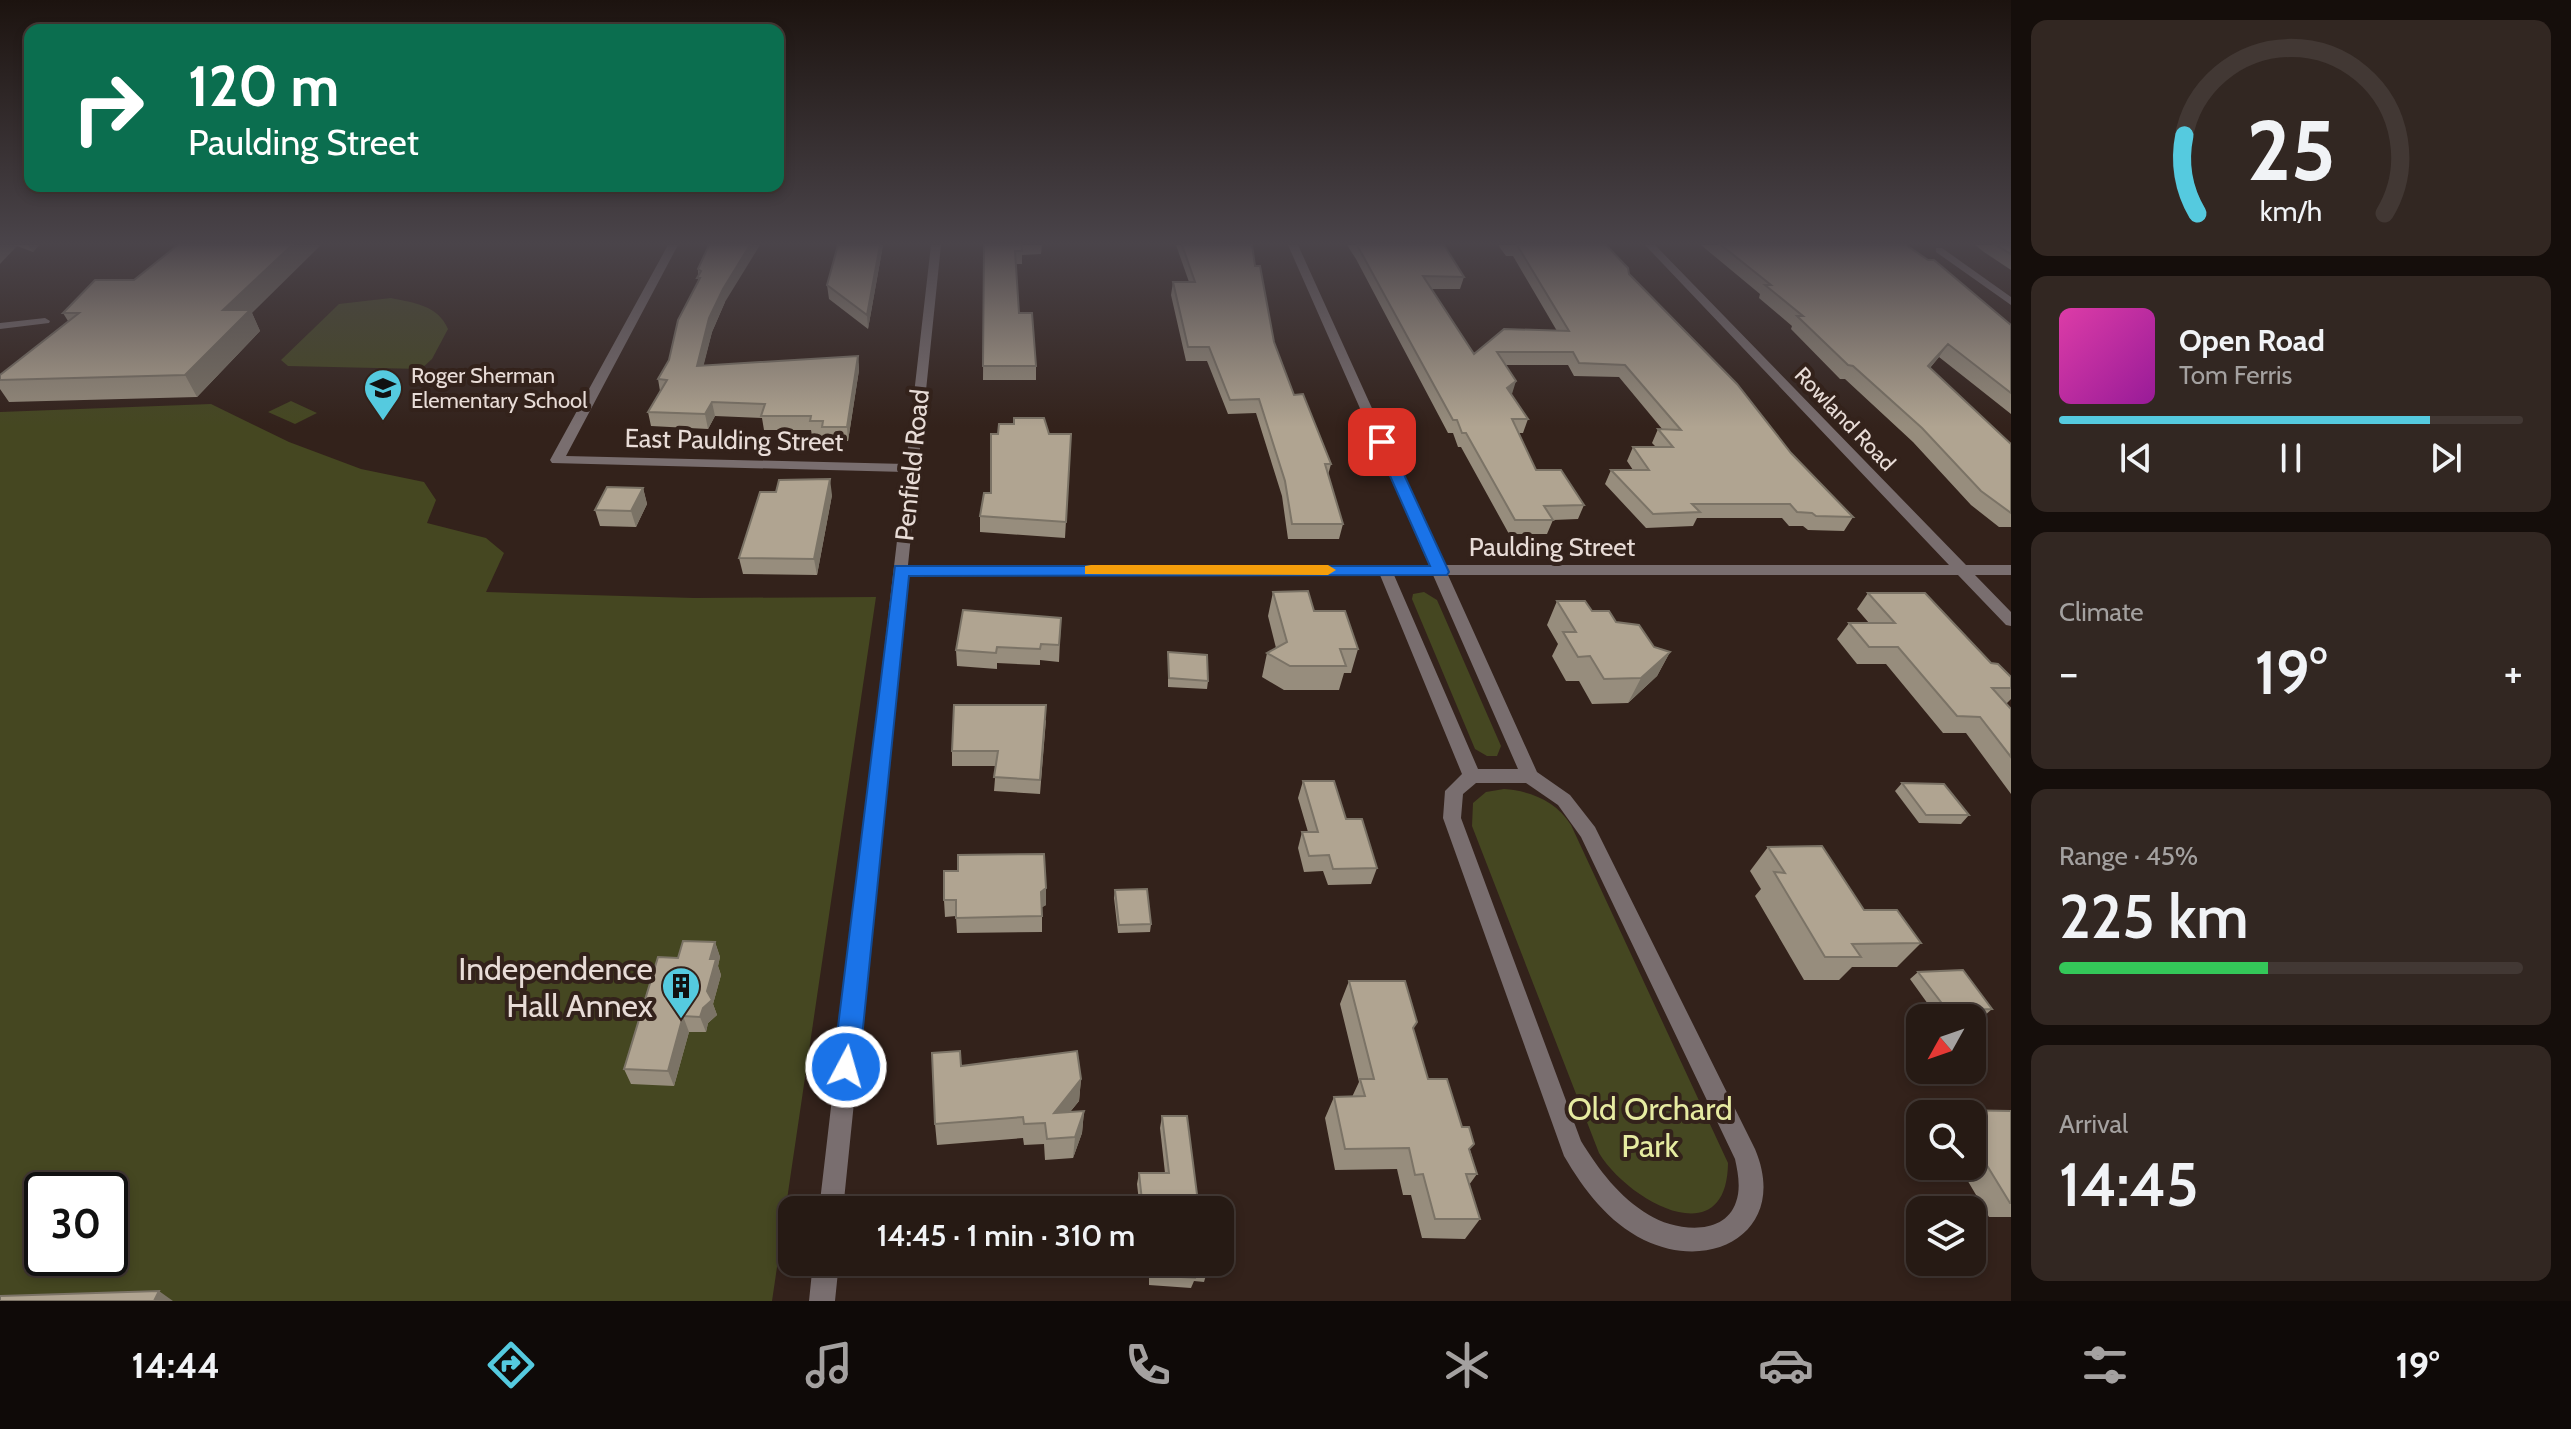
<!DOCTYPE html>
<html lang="en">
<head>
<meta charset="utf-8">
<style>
	:root { --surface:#261a14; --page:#322722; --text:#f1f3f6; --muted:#a4a1a0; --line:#423834; --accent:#55cadf }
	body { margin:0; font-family:Cabin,sans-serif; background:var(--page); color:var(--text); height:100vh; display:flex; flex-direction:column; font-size:30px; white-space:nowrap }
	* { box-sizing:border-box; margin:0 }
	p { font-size:26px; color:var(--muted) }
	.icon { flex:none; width:44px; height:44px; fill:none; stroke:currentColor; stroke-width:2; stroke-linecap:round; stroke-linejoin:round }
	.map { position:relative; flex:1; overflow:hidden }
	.drawer { display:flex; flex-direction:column; gap:20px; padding:20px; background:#150e0b; width:560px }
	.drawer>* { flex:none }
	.hud { position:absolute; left:24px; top:24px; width:760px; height:168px; border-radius:16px; box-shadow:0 4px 12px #0003,0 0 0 2px var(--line); background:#0b6e4f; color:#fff; overflow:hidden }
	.needle { width:52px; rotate:230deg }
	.tools { position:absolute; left:1906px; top:1004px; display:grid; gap:16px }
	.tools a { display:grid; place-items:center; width:80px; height:80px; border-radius:16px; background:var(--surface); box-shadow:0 4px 12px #0003,0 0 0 2px var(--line); font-size:40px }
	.speed { position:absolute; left:24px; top:1172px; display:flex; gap:16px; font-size:40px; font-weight:700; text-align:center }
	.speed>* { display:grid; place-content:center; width:104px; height:104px; border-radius:50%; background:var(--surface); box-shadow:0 4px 12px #0003,0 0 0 2px var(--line); line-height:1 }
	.speed .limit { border:4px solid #111; border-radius:12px; background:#fff; color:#111 }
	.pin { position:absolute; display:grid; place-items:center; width:68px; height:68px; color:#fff; margin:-34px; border-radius:16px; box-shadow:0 4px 12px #0006 }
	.me { position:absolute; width:88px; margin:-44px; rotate:6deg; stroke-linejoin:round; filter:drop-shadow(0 0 6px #0008) }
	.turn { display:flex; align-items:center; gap:28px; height:168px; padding:0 32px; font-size:36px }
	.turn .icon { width:104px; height:104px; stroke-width:2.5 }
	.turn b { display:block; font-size:56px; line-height:68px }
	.big { font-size:60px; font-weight:600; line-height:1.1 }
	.drawer .card { flex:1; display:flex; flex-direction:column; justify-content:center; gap:12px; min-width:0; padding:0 28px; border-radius:16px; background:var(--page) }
	.drawer .dial { align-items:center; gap:0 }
	.dial svg { height:208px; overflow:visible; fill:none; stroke:var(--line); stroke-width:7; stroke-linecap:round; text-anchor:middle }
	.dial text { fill:var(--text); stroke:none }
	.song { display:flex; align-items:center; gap:24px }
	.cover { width:96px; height:96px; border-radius:12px; background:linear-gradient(135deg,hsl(320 70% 55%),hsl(300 70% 35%)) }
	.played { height:8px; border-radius:4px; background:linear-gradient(90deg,var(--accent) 80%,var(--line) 80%) }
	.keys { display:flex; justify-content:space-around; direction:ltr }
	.heat { display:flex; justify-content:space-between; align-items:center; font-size:44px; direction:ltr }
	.charge { height:12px; border-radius:6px; background:linear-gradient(90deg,#34c759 45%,var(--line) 0) }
	.trip { position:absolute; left:778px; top:1196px; width:456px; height:80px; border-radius:16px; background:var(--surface); box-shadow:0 4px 12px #0003,0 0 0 2px var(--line); font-weight:600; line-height:80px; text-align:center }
	.dock { display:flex; height:128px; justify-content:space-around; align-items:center; background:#0f0a08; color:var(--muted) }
	.dock .icon { width:56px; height:56px }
	.dock .selected { color:var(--accent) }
	.dock b { font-size:36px; color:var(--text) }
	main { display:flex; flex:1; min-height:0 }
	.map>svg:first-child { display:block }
	.green { fill:#454721; fill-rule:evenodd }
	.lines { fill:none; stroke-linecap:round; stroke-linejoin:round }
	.street { fill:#796e6f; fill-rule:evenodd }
	.wall { fill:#978d7d }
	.shaded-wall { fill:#7b7366 }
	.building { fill:#b0a491; stroke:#7b7366; stroke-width:2 }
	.route { fill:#1a73e8; stroke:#114b97; stroke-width:2 }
	.slow { fill:#f59e0b }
	.labels { text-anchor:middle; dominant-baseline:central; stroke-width:8; stroke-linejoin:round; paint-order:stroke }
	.far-poi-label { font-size:22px; fill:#e8dcd7; stroke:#33221b; text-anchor:start }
	.far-street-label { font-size:22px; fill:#e8dcd7; stroke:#33221b }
	.street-label { font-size:26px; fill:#e8dcd7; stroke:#33221b }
	.near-poi-label { font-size:32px; fill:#e8dcd7; stroke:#33221b; text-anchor:end }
	.near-park-label { font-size:32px; fill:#e6eba1; stroke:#33221b }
</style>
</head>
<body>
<main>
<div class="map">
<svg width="2011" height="1301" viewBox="0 0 2011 1301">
	<rect width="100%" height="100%" fill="#33221b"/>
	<!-- green -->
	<path class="green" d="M391,298c23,5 47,7 57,31l-16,30 -11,10 -133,-3 -7,-6 58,-56z
		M291,401l26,12 -22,11 -27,-12z
		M211,404l78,38 72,27 63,13 12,18 -9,23 59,15 18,15 -18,39 208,6 182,-1 -104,704h-772v-889zM42,1190h68v68h-68z
		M1424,592l13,8 64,146 -4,10h-10l-12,-7 -63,-150 1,-5z
		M1504,789c27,2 52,12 67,36l157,338c-1,93 -100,38 -129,-10l-127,-327 1,-23 13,-11z"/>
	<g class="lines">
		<!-- street -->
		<path class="street" d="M668,245h10l-112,211 340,8 25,-219h10l-33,320h521l-141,-320h10l145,320h506l-304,-320h10l311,320h45v10h-36l36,37v14l-5,-1 -48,-50h-510l89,197 33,23 25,32 160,322c34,80 -40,125 -111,91 -36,-18 -60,-50 -80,-84l-121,-338 2,-27 17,-17 -82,-199h-472l-65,635h-24l86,-738 -353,-9 -2,-3zM1394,575h39l85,194h-40zM1476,783h50l32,22 23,32 154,322c3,14 6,29 1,43 -12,36 -63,28 -87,13 -30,-18 -50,-45 -68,-74l-120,-323 2,-24z
			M1936,248h6l69,49v8l-75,-53z
			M45,318l5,3 -1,2 -49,6v-6z
			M813,1262h26l-4,39h-26z"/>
	</g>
	<!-- wall -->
	<path class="wall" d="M0,245h39l-6,7 -16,-6z
		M709,245l16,57 -13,30 -9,34 155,-10 1,14 -11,71 -24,1 -1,-6h-11l-1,-6h-47l-2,-12 -47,-2 -7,13 -57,-3 -3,-14 12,-21 -2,-12 11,-19 29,-77v-14z
		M838,245h45l-15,84 -39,-30 -2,-14z
		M984,245h58l-1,9 -19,1v9h-6l3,49 17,53v14h-53z
		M1176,245h76l3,21 19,76 20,53 37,69 -3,11 15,49 -4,15h-51l-6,-43 -26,-83 -28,1 -21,-53h-21l-15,-66 2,-13h16z
		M1347,245h97l20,32 -4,12h-29l43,65 83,-23 -44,-75h-7l-8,-11h108l23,29 162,179 62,64 -9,14 -36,-1 -5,-4h-14l-7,-8h-85l-4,8 -47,2 -41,-44 6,-14h22l-6,-9 6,-14h23l-4,-4 6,-14 5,1 -44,-53 -45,-1 -6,-11h-62l5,30 17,24 -5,14h-4l17,37 48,35 -6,14 -25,1 -6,14h-38l-48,-87h-3l-5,-14h-5l-92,-174z
		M1701,245h205l105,80v89l-72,-57 -9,11 81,76v83h-12l-28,-22 -58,-63 -68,-63h-5l-49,-50 1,-3 -33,-28 1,-4z
		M1975,245h36v25l-27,-18z
		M63,313h189l8,18 -63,66 -188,5 -9,-13v-14l68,-54z
		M1049,434h22l-6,104 -85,-6v-16l11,-23z
		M643,488l4,16 -11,23 -36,-1 -5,-16z
		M832,495l-15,80 -74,-1 -4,-16z
		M1273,592l41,19 44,38 -7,24h-7l-5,17h-55l-22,-13 5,-24 9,-5 -8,-32z
		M1868,593l123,70 20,14v22l-5,5 5,5v85l-45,-61h-23l-57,-69h-29l-20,-25 12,-16h20l-12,-14z
		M1557,601l35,10 24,11 38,25 16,5 -13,24 -29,27 -36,1 -13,-23h-13l-14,-25 6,-12 -11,-19z
		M1061,618l-2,44 -19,-2v5l-43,-2v6l-40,-3 -1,-16z
		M1168,652l40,29 -1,8 -39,-2z
		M1046,720l-6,74 -46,-3 2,-25h-44v-15z
		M1303,781l43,38 31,49 -6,16 -43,1 -5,-14 -19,1 -6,-24 4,-16h6l-10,-34z
		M1902,783l67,32 -8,9 -42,-1 -24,-32z
		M1768,847l96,63 57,33 -24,24h-45l-13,13h-35l-49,-84 6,-7 -11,-18z
		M1046,888v17l-4,2v25l-85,1 -1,-17 -11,1 -1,-17z
		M1115,890l36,34 -1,8 -32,1 -4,-35z
		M715,942l5,15 -2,9 3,9 -8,29 4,11 -9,8 -2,9h-17l-15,54 -43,-2 -7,-15z
		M1918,972l74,37 -9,8 -45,1 -28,-39z
		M1349,981l64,49 15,49 42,71 7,24 -8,11 11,34 -15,20 -43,-1 -11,-43h-8l-6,-26 -62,1 -10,-52 9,-21h18l7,-15 -19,-78z
		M961,1066l120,13 -2,22 -9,11 14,-1 -2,22 -9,25 -28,2 -1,-16 -20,1 -1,-7 -86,7 -2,-21z
		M1953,1110l58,1v106h-22l-30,-51h13v-52h-25z
		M1162,1116l37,94h-59l-3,-26 2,-11h26l-5,-45z
		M1149,1262h57l1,10 -3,10 -10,-1 -3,7 -42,-3z"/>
	<!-- shaded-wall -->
	<path class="shaded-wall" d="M0,245h16l1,1 -17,18z
		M28,245h11l-6,7z
		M292,245h29l-69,68 8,18 -63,66 -12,-22 38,-65z
		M750,245h10l-35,57 -13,30 -12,48 -3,-14 12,-48 14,-29z
		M880,245h3l-15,84 -1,-14z
		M1948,344l-9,13 -19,22 8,-13z
		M858,356l1,14 -11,71 -1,-14z
		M1516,381l-4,13 -5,-6z
		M712,402l3,14 -7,13 -3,-15z
		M830,479l2,16 -15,80 -3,-16z
		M643,488l4,16 -11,23 -5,-16z
		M1670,652l-13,24 -29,27 13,-25z
		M1046,888v17l-5,3v-16z
		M715,942l5,15 -2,9 3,9 -8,29 4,11 -9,8 -2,9 -6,-15 7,-26 3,-32z
		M683,1016l6,16 -15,54 -6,-15z
		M1081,1079l-2,22 -27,33 2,-21z
		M1084,1111l-2,22 -9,25 2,-21z
		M159,1291l14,10h-19z"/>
	<!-- building -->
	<path class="building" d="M178,245h114l-69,65h27l-65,65 -185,5v-5l79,-62h-16l32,-33h39z
		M709,245h41l-27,44 -14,29 -12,48 161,-10 -11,71h-25l1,-6h-13l1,-5h-50l4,-12 -53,-2 -7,12 -57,-2 19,-32 -9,-1 11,-19 9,-40 22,-42h-3l4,-7 -3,-2z
		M838,245h42l-13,70 -40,-30z
		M984,245h37l1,6h-7l4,62h13l4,53h-53z
		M1182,245h70l3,21h5l14,76 20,53 9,-1 28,70h-6l18,60h-51l-7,-43 -26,-82 -29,1 -21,-53h-21l-15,-65h22z
		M1357,245h87l20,32 -41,-1 51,78 30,-25 65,2 -52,-86h89l22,23 1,6 108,110 54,69 62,64 -37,-1 -4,-3 -15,-1 -7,-8h-98l8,8 -47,2 -42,-44h38l-16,-23h40l-15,-18 23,1 -56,-65 -46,-2 -6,-11h-76l19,29 -9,7 21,31h-16l24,51h25l23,35 -40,1 9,14h-38l-49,-87h-4l-5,-13h-4z
		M1721,245h185l22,15h6l77,65v68l-63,-49 -20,22 83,78v69l-30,-22 -59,-63 -69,-62 -5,-1 -51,-49h6l-38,-31h6z
		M1996,245h15v9z
		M1014,418h30l5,16h22l-5,88 -86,-6 4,-23h7v-59h7l1,-10h15z
		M830,479l-16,80 -75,-1 21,-66h16l3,-12z
		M607,487l36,1 -12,23 -36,-1z
		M1308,591l6,20h31l13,38h-18l6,17h-56l-23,-13 20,-11 -14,-50z
		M1868,593h57l66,70 7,1 13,13v11h-19l19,21v48l-31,-40 -23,-1 -59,-69h-29l-20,-24h46z
		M1557,601h28l7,10h17l7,11 23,3 15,22 16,5 -29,26 -37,1 -14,-23 -12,1 -15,-25h13z
		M963,610l98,8 -2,27 -18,-1 -1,5 -43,-2 -1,6 -40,-3z
		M1168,652l39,3 1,26 -39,-3z
		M954,705h92l-6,75 -46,-3 4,-26h-46z
		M1303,781h31l12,38h16l15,49 -44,1 -4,-14 -20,1 -7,-24h16z
		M1902,783l42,1 25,31h-43z
		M1822,846l42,64h33l24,33 -69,1 9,13h-36l-51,-85 11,1 -17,-26z
		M1044,854l2,34 -5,4 1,24 -86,2v-18h-12v-29h14v-16z
		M1147,889l4,35 -32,1 -4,-35z
		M683,941l32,1 -5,17h6l-9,32 5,9 -9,8 -3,9 -17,-1 -15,55 -44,-2 34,-112 20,1z
		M1963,970l29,39 -45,1 -29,-38z
		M1349,981h56l12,41 -4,6 15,51h19l15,48h7l5,17 -5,5 8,25h-11l14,45h-45l-12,-45 -8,1 -6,-27 -64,1 -11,-52 31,-1 -5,-17h14z
		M960,1051l1,15 116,-15 4,28 -27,34 30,-2 -9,26 -28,2 -2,-16 -21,1 -1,-7 -88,7 -3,-71z
		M1953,1110l58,1v92h-1l-38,-62v-27h-16z
		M1162,1116h25l12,94h-56l-4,-37h30z
		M1152,1262h54l1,10 -12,-1v7l-43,-3z
		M159,1291l-5,10h-154v-5z"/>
	<!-- sky -->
	<linearGradient id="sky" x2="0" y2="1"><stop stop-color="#1c130f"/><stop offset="0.57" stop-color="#4a444a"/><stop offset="1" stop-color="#4a444a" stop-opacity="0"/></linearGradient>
	<rect width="2011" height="427" fill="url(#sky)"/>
	<!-- route -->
	<path class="route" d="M1377,439l12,3 60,130 -2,3 -538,1 -50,491 -4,9 -9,3 -9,-3 -4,-9 62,-501h535l-55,-124z"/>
	<!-- slow -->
	<path class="slow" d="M1091,565h237l8,5 -8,5 -243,-1v-8z"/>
	<!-- icons -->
	<defs>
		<symbol id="school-pin" viewBox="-11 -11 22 30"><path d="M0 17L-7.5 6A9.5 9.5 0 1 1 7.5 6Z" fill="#55cadf" stroke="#33221b"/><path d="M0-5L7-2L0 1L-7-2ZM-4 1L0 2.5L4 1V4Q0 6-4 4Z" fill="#111"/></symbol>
		<symbol id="building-pin" viewBox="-11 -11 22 30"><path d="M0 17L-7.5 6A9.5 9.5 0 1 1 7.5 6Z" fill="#55cadf" stroke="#33221b"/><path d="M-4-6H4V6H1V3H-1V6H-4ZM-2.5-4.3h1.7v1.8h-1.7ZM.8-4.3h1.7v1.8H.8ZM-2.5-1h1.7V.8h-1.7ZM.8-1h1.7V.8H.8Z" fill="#111"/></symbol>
	</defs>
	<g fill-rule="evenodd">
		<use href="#school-pin" x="361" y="366" width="44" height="60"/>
		<use href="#building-pin" x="659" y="964" width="44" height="60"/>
	</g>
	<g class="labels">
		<!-- far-poi labels -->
		<g class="far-poi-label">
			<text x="411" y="375">Roger Sherman<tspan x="411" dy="25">Elementary School</tspan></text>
		</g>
		<!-- far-street labels -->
		<g class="far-street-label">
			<text transform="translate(1845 419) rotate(46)">Rowland Road</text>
		</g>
		<!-- street labels -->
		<g class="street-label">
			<text transform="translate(734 440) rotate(1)">East Paulding Street</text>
			<text transform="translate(912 465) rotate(-84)">Penfield Road</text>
			<text x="1552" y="547">Paulding Street</text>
		</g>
		<!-- near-poi labels -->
		<g class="near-poi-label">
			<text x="653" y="968">Independence<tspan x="653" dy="37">Hall Annex</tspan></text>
		</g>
		<!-- near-park labels -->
		<g class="near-park-label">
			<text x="1650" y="1108">Old Orchard<tspan x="1650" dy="37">Park</tspan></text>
		</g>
	</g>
</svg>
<div class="tools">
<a><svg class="needle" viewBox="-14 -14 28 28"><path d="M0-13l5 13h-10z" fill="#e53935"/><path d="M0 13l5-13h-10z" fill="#a4a1a0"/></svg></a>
<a><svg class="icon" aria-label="search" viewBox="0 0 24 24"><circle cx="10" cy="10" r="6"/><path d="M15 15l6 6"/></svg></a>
<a><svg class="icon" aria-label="layers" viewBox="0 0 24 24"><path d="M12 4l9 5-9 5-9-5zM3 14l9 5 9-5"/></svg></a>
</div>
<div class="speed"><div class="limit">30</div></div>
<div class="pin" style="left:1382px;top:442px;background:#d93025"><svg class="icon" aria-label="arrive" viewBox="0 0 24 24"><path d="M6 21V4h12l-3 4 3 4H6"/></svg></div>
<svg class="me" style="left:846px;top:1067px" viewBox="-20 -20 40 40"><circle r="17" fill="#1a73e8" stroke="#fff" stroke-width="3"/><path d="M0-11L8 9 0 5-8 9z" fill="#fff"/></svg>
<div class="trip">14:45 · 1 min · 310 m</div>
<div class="hud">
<div class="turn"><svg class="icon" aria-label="right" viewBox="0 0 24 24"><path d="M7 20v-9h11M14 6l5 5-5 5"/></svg><div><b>120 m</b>Paulding Street</div></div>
</div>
</div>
<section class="drawer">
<div class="card dial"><svg viewBox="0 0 100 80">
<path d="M14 69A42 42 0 1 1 86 69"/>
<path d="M14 69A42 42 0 0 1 9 39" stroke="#55cadf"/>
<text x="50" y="56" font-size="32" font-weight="700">25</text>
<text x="50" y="72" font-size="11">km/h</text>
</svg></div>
<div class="card">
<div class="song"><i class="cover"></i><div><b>Open Road</b><p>Tom Ferris</p></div></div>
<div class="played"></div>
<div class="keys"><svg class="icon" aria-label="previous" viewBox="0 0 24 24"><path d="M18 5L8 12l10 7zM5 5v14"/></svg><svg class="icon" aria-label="pause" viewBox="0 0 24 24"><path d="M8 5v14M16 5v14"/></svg><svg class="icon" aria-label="next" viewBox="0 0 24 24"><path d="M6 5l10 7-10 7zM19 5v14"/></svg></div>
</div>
<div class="card"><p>Climate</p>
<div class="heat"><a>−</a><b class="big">19°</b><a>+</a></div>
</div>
<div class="card"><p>Range · 45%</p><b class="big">225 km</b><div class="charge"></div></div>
<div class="card"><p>Arrival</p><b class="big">14:45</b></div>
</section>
</main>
<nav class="dock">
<b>14:44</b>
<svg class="icon selected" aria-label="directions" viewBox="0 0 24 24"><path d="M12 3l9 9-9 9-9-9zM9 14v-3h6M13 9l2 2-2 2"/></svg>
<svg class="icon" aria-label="music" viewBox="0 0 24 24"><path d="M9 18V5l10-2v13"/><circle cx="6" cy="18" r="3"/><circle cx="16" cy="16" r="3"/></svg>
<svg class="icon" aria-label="phone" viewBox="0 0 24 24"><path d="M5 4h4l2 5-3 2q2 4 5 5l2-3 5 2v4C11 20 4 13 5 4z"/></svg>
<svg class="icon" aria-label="climate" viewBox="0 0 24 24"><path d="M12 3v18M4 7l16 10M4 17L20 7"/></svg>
<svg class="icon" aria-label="car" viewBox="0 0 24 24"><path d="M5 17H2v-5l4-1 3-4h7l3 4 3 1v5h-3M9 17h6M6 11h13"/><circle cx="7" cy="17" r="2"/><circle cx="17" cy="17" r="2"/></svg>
<svg class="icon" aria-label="filters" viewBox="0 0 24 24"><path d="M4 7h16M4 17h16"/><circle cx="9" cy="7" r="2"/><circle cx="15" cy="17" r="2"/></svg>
<b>19°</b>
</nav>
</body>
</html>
